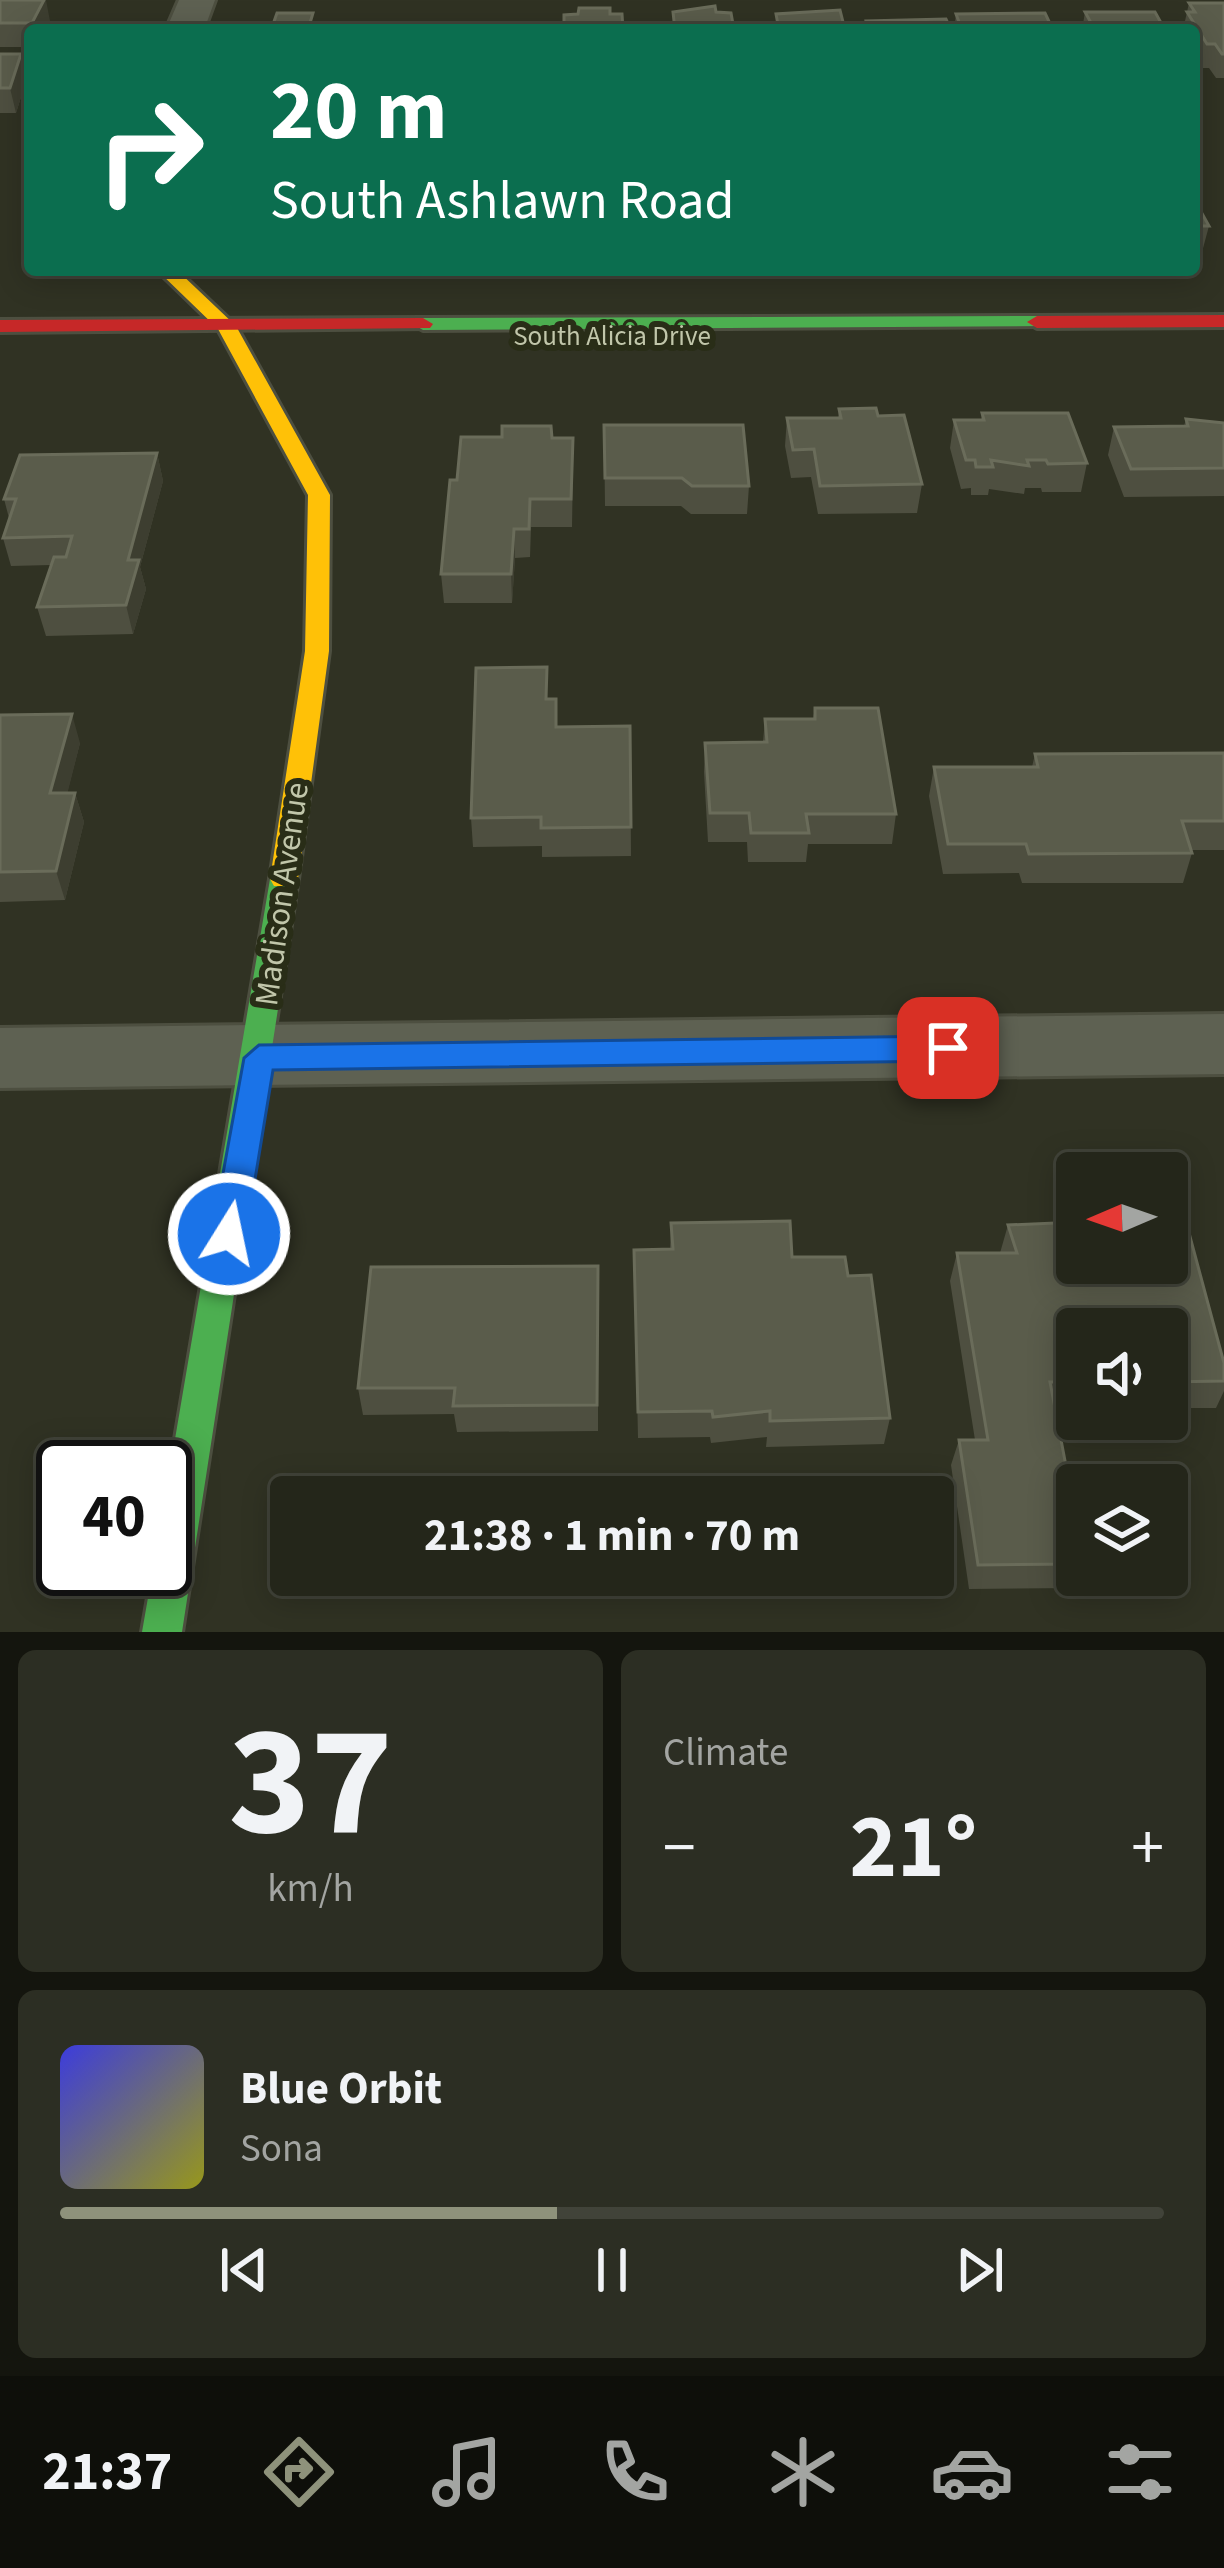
<!DOCTYPE html>
<html lang="en">
<head>
<meta charset="utf-8">
<style>
	:root { --surface:#24261a; --page:#2c2e23; --text:#f1f3f6; --muted:#a3a5a2; --line:#414339; --accent:#8e927b }
	body { margin:0; font-family:"Source Sans 3",sans-serif; background:var(--page); color:var(--text); height:100vh; display:flex; flex-direction:column; font-size:45px; white-space:nowrap }
	* { box-sizing:border-box; margin:0 }
	p { font-size:39px; color:var(--muted) }
	.icon { flex:none; width:66px; height:66px; fill:none; stroke:currentColor; stroke-width:2; stroke-linecap:round; stroke-linejoin:round }
	.map { position:relative; height:1632px; overflow:hidden }
	.sheet { display:flex; flex-direction:column; gap:18px; padding:18px; background:#14150e; flex:1 }
	.sheet>* { flex:none }
	.hud { position:absolute; left:24px; top:24px; width:1176px; height:252px; border-radius:12px; box-shadow:0 6px 30px #0003,0 0 0 3px var(--line); background:#0b6e4f; color:#fff; overflow:hidden }
	.needle { width:78px; rotate:268deg }
	.fabs { position:absolute; left:1056px; top:1152px; display:grid; gap:24px }
	.fabs a { display:grid; place-items:center; width:132px; height:132px; border-radius:12px; background:var(--surface); box-shadow:0 6px 30px #0003,0 0 0 3px var(--line); font-size:60px }
	.speed { position:absolute; left:36px; top:1440px; display:flex; gap:24px; font-size:60px; font-weight:700; text-align:center }
	.speed>* { display:grid; place-content:center; width:156px; height:156px; border-radius:50%; background:var(--surface); box-shadow:0 6px 30px #0003,0 0 0 3px var(--line); line-height:1 }
	.speed .limit { border:6px solid #111; border-radius:18px; background:#fff; color:#111 }
	.pin { position:absolute; display:grid; place-items:center; width:102px; height:102px; color:#fff; margin:-51px; border-radius:24px; box-shadow:0 6px 18px #0006 }
	.me { position:absolute; width:132px; margin:-66px; rotate:10deg; stroke-linejoin:round; filter:drop-shadow(0 0 9px #0008) }
	.turn { display:flex; align-items:center; gap:42px; height:252px; padding:0 48px; font-size:54px }
	.turn .icon { width:156px; height:156px; stroke-width:2.5 }
	.turn b { display:block; font-size:84px; line-height:102px }
	.big { font-size:90px; font-weight:700; line-height:1.1 }
	.sheet .card { flex:1; display:flex; flex-direction:column; justify-content:center; gap:18px; min-width:0; padding:0 42px; border-radius:18px; background:var(--page) }
	.sheet .dial { align-items:center; gap:0 }
	.dial b { font-size:156px; line-height:1 }
	.song { display:flex; align-items:center; gap:36px }
	.cover { width:144px; height:144px; border-radius:18px; background:linear-gradient(135deg,hsl(240 70% 55%),hsl(60 70% 35%)) }
	.played { height:12px; border-radius:6px; background:linear-gradient(90deg,var(--accent) 45%,var(--line) 45%) }
	.keys { display:flex; justify-content:space-around; direction:ltr }
	.heat { display:flex; justify-content:space-between; align-items:center; font-size:66px; direction:ltr }
	.sheet .tiles { flex:1; display:grid; gap:18px; grid-template-columns:1fr 1fr }
	.card:last-child { grid-column:span 2 }
	.trip { position:absolute; left:270px; top:1476px; width:684px; height:120px; border-radius:12px; background:var(--surface); box-shadow:0 6px 30px #0003,0 0 0 3px var(--line); font-weight:700; line-height:120px; text-align:center }
	.tab-bar { display:flex; height:192px; justify-content:space-around; align-items:center; background:#0e0f0a; color:var(--muted) }
	.tab-bar .icon { width:84px; height:84px }
	.tab-bar .active { color:var(--accent) }
	.tab-bar b { font-size:54px; color:var(--text) }
	.map>svg:first-child { display:block }
	.lines { fill:none; stroke-linecap:round; stroke-linejoin:round }
	.street-casing { stroke:#4d4f40; stroke-width:6 }
	.fast-casing { stroke:#4d4f40; stroke-width:6 }
	.slow-casing { stroke:#4d4f40; stroke-width:6 }
	.jam-casing { stroke:#4d4f40; stroke-width:6 }
	.street { fill:#5e6152; fill-rule:evenodd }
	.fast { fill:#4caf50; fill-rule:evenodd }
	.slow { fill:#ffc107; fill-rule:evenodd }
	.jam { fill:#c62828; fill-rule:evenodd }
	.wall { fill:#4e4f40 }
	.shaded-wall { fill:#3d3e30 }
	.building { fill:#5a5c4b; stroke:#6a6c5a; stroke-width:3 }
	.route { fill:#1a73e8; stroke:#114b97; stroke-width:3 }
	.labels { text-anchor:middle; dominant-baseline:central; stroke-width:12; stroke-linejoin:round; paint-order:stroke }
	.far-street-label { font-size:27px; fill:#c1c6aa; stroke:#292d17 }
	.street-label { font-size:33px; fill:#c1c6aa; stroke:#292d17 }
</style>
</head>
<body>
<div class="map">
<svg width="1224" height="1632" viewBox="0 0 1224 1632">
	<rect width="100%" height="100%" fill="#303223"/>
	<g class="lines">
		<defs>
			<path id="street" d="M179,0h36l-11,30h-38z
				M1224,1014v60l-1224,14v-60z"/>
			<path id="fast" d="M1037,316l7,2v8l-621,4 -10,-6 10,-6z
				M284,869l10,3 4,7 -116,753h-40l11,-63h12v-71l105,-619 4,-7z"/>
			<path id="slow" d="M157,270h20l59,56 94,169 -1,156 -31,228 -4,7h-20l-4,-7 35,-228 3,-156 -90,-166z"/>
			<path id="jam" d="M1224,315v12l-187,1 -10,-6 10,-6z
				M423,318l10,6 -3,4 -430,4v-12z"/>
		</defs>
		<!-- street casing -->
		<use href="#street" class="street-casing"/>
		<!-- fast casing -->
		<use href="#fast" class="fast-casing"/>
		<!-- slow casing -->
		<use href="#slow" class="slow-casing"/>
		<!-- jam casing -->
		<use href="#jam" class="jam-casing"/>
		<!-- street -->
		<use href="#street" class="street"/>
		<!-- fast -->
		<use href="#fast" class="fast"/>
		<!-- slow -->
		<use href="#slow" class="slow"/>
		<!-- jam -->
		<use href="#jam" class="jam"/>
	</g>
	<!-- wall -->
	<path class="wall" d="M0,0l50,21 -4,9h-16v17h-30z
		M1189,3h35v75h-8l-7,-10h-8l-7,-12v-26h-11z
		M1085,12l80,18h-83z
		M956,14l97,16h-99z
		M0,54h21l6,24 -11,35h-16z
		M1194,199l15,27 -7,26h-8z
		M839,409l39,7 44,68 -5,29 -99,1 -7,-37 -20,1 -6,-32 2,-28h51z
		M982,413l105,50 -6,29h-39l-1,-4h-16l-1,6 -35,-5 -1,6h-17v-7l-10,1 -11,-41 4,-28h27z
		M1186,419l38,4v73l-100,1 -16,-42 6,-28 70,-1z
		M604,425l145,61 -2,28h-56l-10,-8h-76z
		M552,438l21,28 -1,61h-41l-1,30 -15,1 -3,45h-68l-3,-29 16,-94z
		M157,453l6,28 -23,86 6,22 -13,45 -87,2 -9,-29 14,-42 -40,1 -8,-28 6,-20 -5,-19z
		M548,699l8,28 74,-1 1,130 -89,1v-11l-69,1 -2,-29z
		M815,708l81,106 -4,30h-84l-2,18h-58l-1,-20h-39l-4,-70 1,-29 58,-1 2,-23h48z
		M0,715l80,28 -13,50h8l9,29 -19,78 -65,2z
		M1224,753v97h-33l1,3 -9,30h-161l-3,-10 -76,1 -14,-78 5,-29h98l3,-13z
		M671,1223l121,34 56,19 42,142 -6,26 -118,3 1,-10 -56,6 -1,-6 -72,1 -4,-188 36,-1z
		M1008,1225l216,138v28l-8,17h-49v-79h-90v79h-22l22,116v51h3l-6,13 -105,1 -18,-124 8,-25h16l-25,-159 7,-28h43z
		M598,1266v165l-141,1 -3,-18 -91,1 -5,-27z"/>
	<!-- shaded-wall -->
	<path class="shaded-wall" d="M44,0h2l4,21 -4,9h-13l-1,-7z
		M21,54l6,24 -11,35 -6,-25z
		M157,453l6,28 -23,86 6,22 -13,45 -7,-29 2,-45z
		M514,529l1,29 -3,45 -1,-29z
		M72,714l8,29 -20,80 -10,-30z
		M75,793l9,29 -19,78 -9,-29z"/>
	<!-- building -->
	<path class="building" d="M0,0h44l-12,23h-32z
		M1189,3h35v51h-2l-7,-10h-8l-20,-32h8z
		M715,6l1,6 15,1 3,17h-59l-2,-18z
		M579,8h31v6h12l1,16h-59v-15l14,-1z
		M840,10l5,20h-66l-3,-16z
		M1085,12h70l10,18h-70z
		M277,13h36l-3,10h78l13,3 -1,4h-129z
		M1045,13l8,17h-91l-6,-16z
		M946,19l5,11h-83l-2,-9z
		M0,54h21l-11,34h-10z
		M1194,199l15,27h-15z
		M876,408l2,8 26,-1 18,69 -102,2 -6,-37 -21,1 -6,-32h54l-2,-9z
		M982,413h86l19,50 -39,1 -2,-4h-19l2,6 -38,-6 2,7h-17l-1,-7h-9l-12,-40h30z
		M1186,419l38,4v45l-93,1 -17,-42 74,-1z
		M604,425h139l6,61h-57l-10,-8h-77z
		M502,426h49l1,12h21l-2,61h-41l-1,30h-15l-3,45h-70l9,-94h7l4,-43h41z
		M157,453l-29,107h11l-13,45 -89,2 17,-50h12l6,-21 -69,2 13,-39h-12l16,-44z
		M547,667l-1,32h10v28l74,-1 1,101 -90,1v-11l-70,1 5,-150z
		M815,708h63l18,106h-90l3,19h-58l-2,-20h-39l-5,-70 62,-1 -2,-23h50z
		M72,714l-22,79h25l-19,78 -56,1v-157z
		M1224,753v68h-42l10,32 -163,1 -3,-10h-78l-14,-77h104l-3,-13z
		M1185,1218l39,145v18l-57,1v-53h-90v53h-27l27,142v40l-99,1 -19,-125h29l-31,-187h60l-9,-28 69,-3v41h90v-44z
		M790,1221l2,36h53l3,19 23,-1 19,143 -120,3v-10l-57,6 -1,-6 -74,1 -4,-162 39,-1 -2,-26z
		M598,1266l-1,139 -144,1 2,-18h-97l13,-121z"/>
	<!-- route -->
	<path class="route" d="M948,1036l16,12 -16,13 -675,9 -27,164 -5,11 -12,4 -12,-4 -5,-11 32,-176 15,-13z"/>
	<g class="labels">
		<!-- far-street labels -->
		<g class="far-street-label">
			<text x="612" y="336">South Alicia Drive</text>
		</g>
		<!-- street labels -->
		<g class="street-label">
			<text transform="translate(282 894) rotate(-82)">Madison Avenue</text>
		</g>
	</g>
</svg>
<div class="fabs">
<a><svg class="needle" viewBox="-14 -14 28 28"><path d="M0-13l5 13h-10z" fill="#e53935"/><path d="M0 13l5-13h-10z" fill="#a3a5a2"/></svg></a>
<a><svg class="icon" aria-label="sound" viewBox="0 0 24 24"><path d="M4 9h4l5-4v14l-5-4H4zM17 9q2 3 0 6"/></svg></a>
<a><svg class="icon" aria-label="layers" viewBox="0 0 24 24"><path d="M12 4l9 5-9 5-9-5zM3 14l9 5 9-5"/></svg></a>
</div>
<div class="speed"><div class="limit">40</div></div>
<div class="pin" style="left:948px;top:1048px;background:#d93025"><svg class="icon" aria-label="arrive" viewBox="0 0 24 24"><path d="M6 21V4h12l-3 4 3 4H6"/></svg></div>
<svg class="me" style="left:229px;top:1234px" viewBox="-20 -20 40 40"><circle r="17" fill="#1a73e8" stroke="#fff" stroke-width="3"/><path d="M0-11L8 9 0 5-8 9z" fill="#fff"/></svg>
<div class="trip">21:38 · 1 min · 70 m</div>
<div class="hud">
<div class="turn"><svg class="icon" aria-label="right" viewBox="0 0 24 24"><path d="M7 20v-9h11M14 6l5 5-5 5"/></svg><div><b>20 m</b>South Ashlawn Road</div></div>
</div>
</div>
<section class="sheet">
<div class="tiles">
<div class="card dial"><b>37</b><p>km/h</p></div>
<div class="card"><p>Climate</p>
<div class="heat"><a>−</a><b class="big">21°</b><a>+</a></div>
</div>
<div class="card">
<div class="song"><i class="cover"></i><div><b>Blue Orbit</b><p>Sona</p></div></div>
<div class="played"></div>
<div class="keys"><svg class="icon" aria-label="previous" viewBox="0 0 24 24"><path d="M18 5L8 12l10 7zM5 5v14"/></svg><svg class="icon" aria-label="pause" viewBox="0 0 24 24"><path d="M8 5v14M16 5v14"/></svg><svg class="icon" aria-label="next" viewBox="0 0 24 24"><path d="M6 5l10 7-10 7zM19 5v14"/></svg></div>
</div>
</div>
</section>
<nav class="tab-bar">
<b>21:37</b>
<svg class="icon active" aria-label="directions" viewBox="0 0 24 24"><path d="M12 3l9 9-9 9-9-9zM9 14v-3h6M13 9l2 2-2 2"/></svg>
<svg class="icon" aria-label="music" viewBox="0 0 24 24"><path d="M9 18V5l10-2v13"/><circle cx="6" cy="18" r="3"/><circle cx="16" cy="16" r="3"/></svg>
<svg class="icon" aria-label="phone" viewBox="0 0 24 24"><path d="M5 4h4l2 5-3 2q2 4 5 5l2-3 5 2v4C11 20 4 13 5 4z"/></svg>
<svg class="icon" aria-label="climate" viewBox="0 0 24 24"><path d="M12 3v18M4 7l16 10M4 17L20 7"/></svg>
<svg class="icon" aria-label="car" viewBox="0 0 24 24"><path d="M5 17H2v-5l4-1 3-4h7l3 4 3 1v5h-3M9 17h6M6 11h13"/><circle cx="7" cy="17" r="2"/><circle cx="17" cy="17" r="2"/></svg>
<svg class="icon" aria-label="filters" viewBox="0 0 24 24"><path d="M4 7h16M4 17h16"/><circle cx="9" cy="7" r="2"/><circle cx="15" cy="17" r="2"/></svg>
</nav>
</body>
</html>
